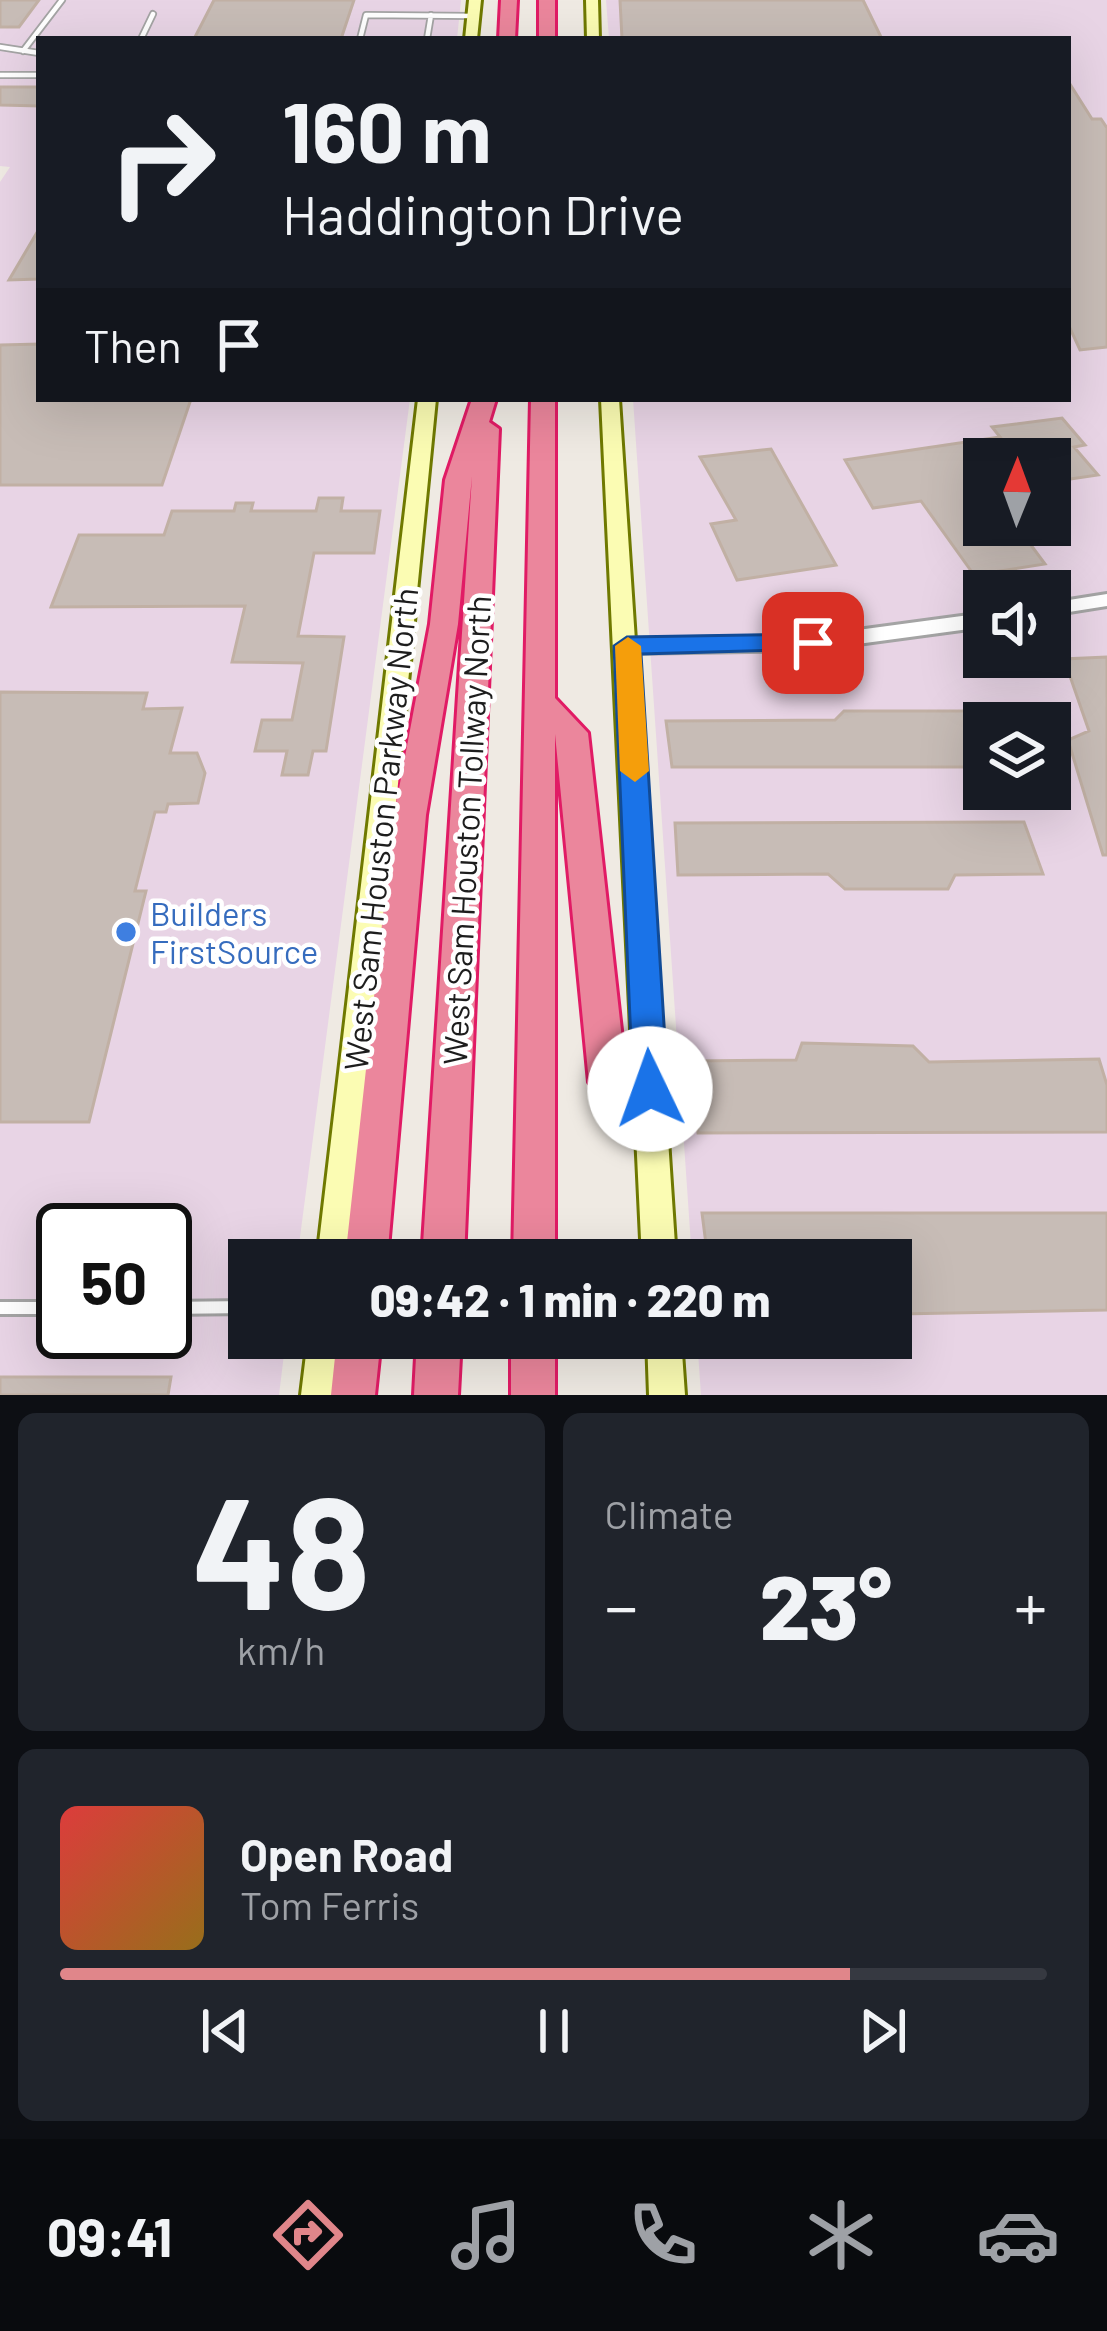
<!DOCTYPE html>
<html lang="en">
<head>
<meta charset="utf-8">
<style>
	:root { --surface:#171b24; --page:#20242c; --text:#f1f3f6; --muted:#9ea1a6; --line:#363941; --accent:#e0868a }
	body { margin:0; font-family:Barlow,sans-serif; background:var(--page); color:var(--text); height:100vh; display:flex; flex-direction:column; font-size:45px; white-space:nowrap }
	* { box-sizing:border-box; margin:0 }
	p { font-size:39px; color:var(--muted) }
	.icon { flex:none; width:66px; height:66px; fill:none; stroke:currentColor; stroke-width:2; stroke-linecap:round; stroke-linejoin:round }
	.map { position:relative; height:1395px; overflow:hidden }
	.side { display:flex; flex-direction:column; gap:18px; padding:18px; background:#0d0f14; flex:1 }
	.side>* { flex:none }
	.banner { position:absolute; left:36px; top:36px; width:1035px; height:366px; border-radius:0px; box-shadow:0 12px 48px #0002; background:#171b24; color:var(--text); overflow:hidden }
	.needle { width:78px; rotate:1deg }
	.fabs { position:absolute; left:963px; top:438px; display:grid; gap:24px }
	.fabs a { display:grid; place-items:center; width:108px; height:108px; border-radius:0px; background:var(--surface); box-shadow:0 12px 48px #0002; font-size:60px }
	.speed { position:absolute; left:36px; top:1203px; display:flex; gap:24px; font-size:60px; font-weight:700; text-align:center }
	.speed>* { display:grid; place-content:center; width:156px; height:156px; border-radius:50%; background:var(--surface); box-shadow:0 12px 48px #0002; line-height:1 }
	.speed .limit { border:6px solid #111; border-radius:18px; background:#fff; color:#111 }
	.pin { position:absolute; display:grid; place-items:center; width:102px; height:102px; color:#fff; margin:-51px; border-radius:24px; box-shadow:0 6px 18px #0006 }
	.me { position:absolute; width:132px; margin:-66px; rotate:357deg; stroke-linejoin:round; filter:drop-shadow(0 0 9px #0008) }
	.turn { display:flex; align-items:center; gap:42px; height:252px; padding:0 48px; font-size:54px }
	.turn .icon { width:156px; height:156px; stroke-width:2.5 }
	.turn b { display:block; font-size:84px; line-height:102px }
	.then { display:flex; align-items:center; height:114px; padding:0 48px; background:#0003; gap:24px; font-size:45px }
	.big { font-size:90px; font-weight:800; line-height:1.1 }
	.side .widget { flex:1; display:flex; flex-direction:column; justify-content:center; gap:18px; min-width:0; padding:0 42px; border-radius:18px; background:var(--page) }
	.side .dial { align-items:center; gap:0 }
	.dial b { font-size:156px; line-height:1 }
	.song { display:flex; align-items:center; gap:36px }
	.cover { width:144px; height:144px; border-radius:18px; background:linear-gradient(135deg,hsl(0 70% 55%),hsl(40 70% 35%)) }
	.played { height:12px; border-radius:6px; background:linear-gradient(90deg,var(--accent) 80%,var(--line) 80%) }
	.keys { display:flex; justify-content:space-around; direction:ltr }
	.heat { display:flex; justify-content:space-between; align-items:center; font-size:66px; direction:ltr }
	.side .tiles { flex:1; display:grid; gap:18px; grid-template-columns:1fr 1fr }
	.widget:last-child { grid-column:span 2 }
	.trip { position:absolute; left:228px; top:1239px; width:684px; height:120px; border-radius:0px; background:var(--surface); box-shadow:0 12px 48px #0002; font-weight:800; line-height:120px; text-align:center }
	.menu { display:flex; height:192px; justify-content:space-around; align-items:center; background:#090b0e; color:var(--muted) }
	.menu .icon { width:84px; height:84px }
	.menu .on { color:var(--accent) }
	.menu b { font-size:54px; color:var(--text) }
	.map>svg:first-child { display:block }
	.industrial { fill:#e8d4e5; fill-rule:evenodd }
	.building { fill:#c7bcb6; stroke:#c1b0a4; stroke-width:3 }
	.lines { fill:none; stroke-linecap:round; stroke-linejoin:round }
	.service-far1-casing { stroke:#a4a4a4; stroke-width:8 }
	.service-casing { stroke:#a4a4a4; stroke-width:18 }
	.tertiary-casing { stroke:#a4a4a4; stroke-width:6 }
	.secondary-casing { stroke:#6f7900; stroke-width:6 }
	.motorway-casing { stroke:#e11b65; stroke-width:6 }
	.service-far1 { stroke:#fff; stroke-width:4.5 }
	.service { stroke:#fff; stroke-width:12 }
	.tertiary { fill:#fff; fill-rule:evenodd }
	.secondary { fill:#fbfcb3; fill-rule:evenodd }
	.motorway { fill:#eb869c; fill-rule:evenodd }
	.route { fill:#1a73e8; stroke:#114b97; stroke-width:3 }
	.slow { fill:#f59e0b }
	.shop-dot { fill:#3f7fe0; stroke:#fff; stroke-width:4.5 }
	.labels { text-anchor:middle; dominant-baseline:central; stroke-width:9; stroke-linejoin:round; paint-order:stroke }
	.street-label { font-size:33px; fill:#1d1d1d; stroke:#fff }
	.shop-label { font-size:33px; fill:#366cbe; stroke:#fff; text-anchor:start }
</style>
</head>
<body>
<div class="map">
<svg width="1107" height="1395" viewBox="0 0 1107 1395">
	<rect width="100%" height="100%" fill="#efeae3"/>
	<!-- industrial -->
	<path class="industrial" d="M0,0h461l-4,39h-418v360h371l-113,861h-48v78h37l-7,57h-279v-1213l10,-15 -10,-1zM63,1230h102v102h-102z
		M606,0h501v1395h-406l-4,-57h194v-78h-199l-59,-861h435v-360h-459zM984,459h66v66h-66zM984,591h66v66h-66zM984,723h66v66h-66z"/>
	<!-- building -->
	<path class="building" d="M0,0h39l-20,27h-19z
		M214,0h140l-13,39h-147z
		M620,0h243l19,39h-260z
		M1068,81l24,38h9l6,9v219l-27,3 -12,-26z
		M0,87h39v19l-39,-1z
		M39,229v50l-30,1z
		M39,344v55h152l-29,86h-162v-140z
		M1062,418l23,27 -11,2 24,28 -48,7v-23h-66v66h32l29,39 -71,11 -53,-74 -48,7 -28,-48 155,-23 -8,-10z
		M771,449l65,116 -99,15 -26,-56 25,-4 -36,-63z
		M319,498h24l-2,13h39l-6,42h-60l-16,83 46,1 -18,114h-13l-5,24h-26l5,-24h-32l7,-31h30l11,-57 -71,-1 13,-56 -194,1 28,-72h85l8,-24h62l2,-8h17l-2,8h65z
		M1107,657v198h-4l-35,-115 21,-9 -25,-72z
		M0,692l147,1 -4,16 39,-1 -12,45h27l8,20 -7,30 -30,1 -2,8h-11l-20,79h11l-57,231h-89z
		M844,711h140v56h-312l-6,-46 169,-1z
		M1024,822l19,52 -88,1 -7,14h-103l-17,-15 -150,1 -3,-52z
		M802,1043l111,3 16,16 170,-3 8,26v47l-409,1 -7,-72 105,-1z
		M702,1213h405v97l-208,4 -8,-9v-45h-183z
		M0,1377h171l-3,18h-168z"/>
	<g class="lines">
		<defs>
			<path id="service-far1" d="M141,39l12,-25
				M360,39l6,-24 107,1
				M427,39l4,-24
				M0,47l39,6
				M23,51l39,-51
				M0,75h39"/>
			<path id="service" d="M0,1308h63
				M165,1308l84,-1"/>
			<path id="tertiary" d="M1107,594v12l-57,9v-12z
				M984,613v14l-171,23 -186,3 -10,-7 10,-7 186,-3z"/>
			<path id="secondary" d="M469,0h12l-4,39h-12z
				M586,0h12l1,39h-12z
				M418,399h18l-85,861h-34z
				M601,399h18l57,861h-34z
				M308,1338h34l-5,57h-36z
				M647,1338h34l4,57h-36z"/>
			<path id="motorway" d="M501,0h16l-2,39h-16z
				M539,0h16v39h-16z
				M472,399h24l-7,23 10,7 -35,831h-42l50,-784 -14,148 -32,191 -39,445h-42l49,-445 36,-191 15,-144z
				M531,399h24v299l33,35 38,342 46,57 -6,13 -14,5 -14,-5 -49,-63 -34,-348v526h-42z
				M337,1338h44l-6,57h-44z
				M417,1338h44l-3,57h-44z
				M511,1338h44v57h-44z"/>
		</defs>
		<!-- service-far1 casing -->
		<use href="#service-far1" class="service-far1-casing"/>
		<!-- service casing -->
		<use href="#service" class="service-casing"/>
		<!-- tertiary casing -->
		<use href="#tertiary" class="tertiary-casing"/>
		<!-- secondary casing -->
		<use href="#secondary" class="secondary-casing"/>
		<!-- motorway casing -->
		<use href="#motorway" class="motorway-casing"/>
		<!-- service-far1 -->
		<use href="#service-far1" class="service-far1"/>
		<!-- service -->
		<use href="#service" class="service"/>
		<!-- tertiary -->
		<use href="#tertiary" class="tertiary"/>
		<!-- secondary -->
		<use href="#secondary" class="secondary"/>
		<!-- motorway -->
		<use href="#motorway" class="motorway"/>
	</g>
	<!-- route -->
	<path class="route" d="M813,634l13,9 -3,6 -182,5 27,435 -6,11 -12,4 -12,-4 -5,-11 -19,-443 13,-9z"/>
	<!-- slow -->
	<path class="slow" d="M628,637l13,9 8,125 -14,11 -15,-11 -5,-125z"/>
	<!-- markers -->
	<circle class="shop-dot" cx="126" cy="932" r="12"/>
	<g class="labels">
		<!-- street labels -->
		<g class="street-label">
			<text transform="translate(380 829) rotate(-84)">West Sam Houston Parkway North</text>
			<text transform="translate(466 830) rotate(-87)">West Sam Houston Tollway North</text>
		</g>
		<!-- shop labels -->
		<g class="shop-label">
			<text x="150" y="913">Builders<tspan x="150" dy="38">FirstSource</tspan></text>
		</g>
	</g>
</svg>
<div class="fabs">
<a><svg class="needle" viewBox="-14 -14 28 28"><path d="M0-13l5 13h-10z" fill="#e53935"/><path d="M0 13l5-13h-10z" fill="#9ea1a6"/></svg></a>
<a><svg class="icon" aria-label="sound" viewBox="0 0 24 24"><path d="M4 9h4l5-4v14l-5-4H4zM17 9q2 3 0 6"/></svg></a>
<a><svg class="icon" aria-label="layers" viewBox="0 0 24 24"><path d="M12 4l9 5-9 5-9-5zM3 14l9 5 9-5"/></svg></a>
</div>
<div class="speed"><div class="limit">50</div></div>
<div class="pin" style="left:813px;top:643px;background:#d93025"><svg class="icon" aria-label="arrive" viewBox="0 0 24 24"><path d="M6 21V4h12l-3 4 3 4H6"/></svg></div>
<svg class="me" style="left:650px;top:1089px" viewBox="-20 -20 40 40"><circle r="19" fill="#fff"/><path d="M0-13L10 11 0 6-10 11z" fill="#1a73e8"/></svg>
<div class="trip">09:42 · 1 min · 220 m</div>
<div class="banner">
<div class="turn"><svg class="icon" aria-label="right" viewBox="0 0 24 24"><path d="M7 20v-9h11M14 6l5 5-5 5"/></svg><div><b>160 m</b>Haddington Drive</div></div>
<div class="then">Then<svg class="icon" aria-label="arrive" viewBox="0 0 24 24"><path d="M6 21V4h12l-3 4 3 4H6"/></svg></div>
</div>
</div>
<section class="side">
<div class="tiles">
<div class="widget dial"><b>48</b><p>km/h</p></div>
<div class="widget"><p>Climate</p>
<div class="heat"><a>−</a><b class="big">23°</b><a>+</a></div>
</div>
<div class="widget">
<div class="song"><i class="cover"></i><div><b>Open Road</b><p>Tom Ferris</p></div></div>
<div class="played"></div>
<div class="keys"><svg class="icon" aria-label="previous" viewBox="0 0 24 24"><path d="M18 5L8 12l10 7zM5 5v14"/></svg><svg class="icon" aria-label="pause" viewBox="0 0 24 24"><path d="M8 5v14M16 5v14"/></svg><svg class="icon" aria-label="next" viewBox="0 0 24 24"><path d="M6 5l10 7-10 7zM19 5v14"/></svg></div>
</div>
</div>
</section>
<nav class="menu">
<b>09:41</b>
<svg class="icon on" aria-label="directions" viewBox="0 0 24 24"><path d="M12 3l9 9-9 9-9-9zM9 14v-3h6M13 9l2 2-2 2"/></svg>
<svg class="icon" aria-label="music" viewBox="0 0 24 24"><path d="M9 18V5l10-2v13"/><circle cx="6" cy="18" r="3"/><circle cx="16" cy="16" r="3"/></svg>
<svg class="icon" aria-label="phone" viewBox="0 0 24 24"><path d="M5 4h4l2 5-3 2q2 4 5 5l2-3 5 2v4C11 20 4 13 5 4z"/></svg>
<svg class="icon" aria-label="climate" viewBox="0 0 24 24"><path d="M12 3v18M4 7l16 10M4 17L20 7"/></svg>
<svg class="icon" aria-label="car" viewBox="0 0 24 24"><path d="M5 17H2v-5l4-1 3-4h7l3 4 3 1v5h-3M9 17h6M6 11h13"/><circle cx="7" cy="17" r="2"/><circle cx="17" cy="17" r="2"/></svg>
</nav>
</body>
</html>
